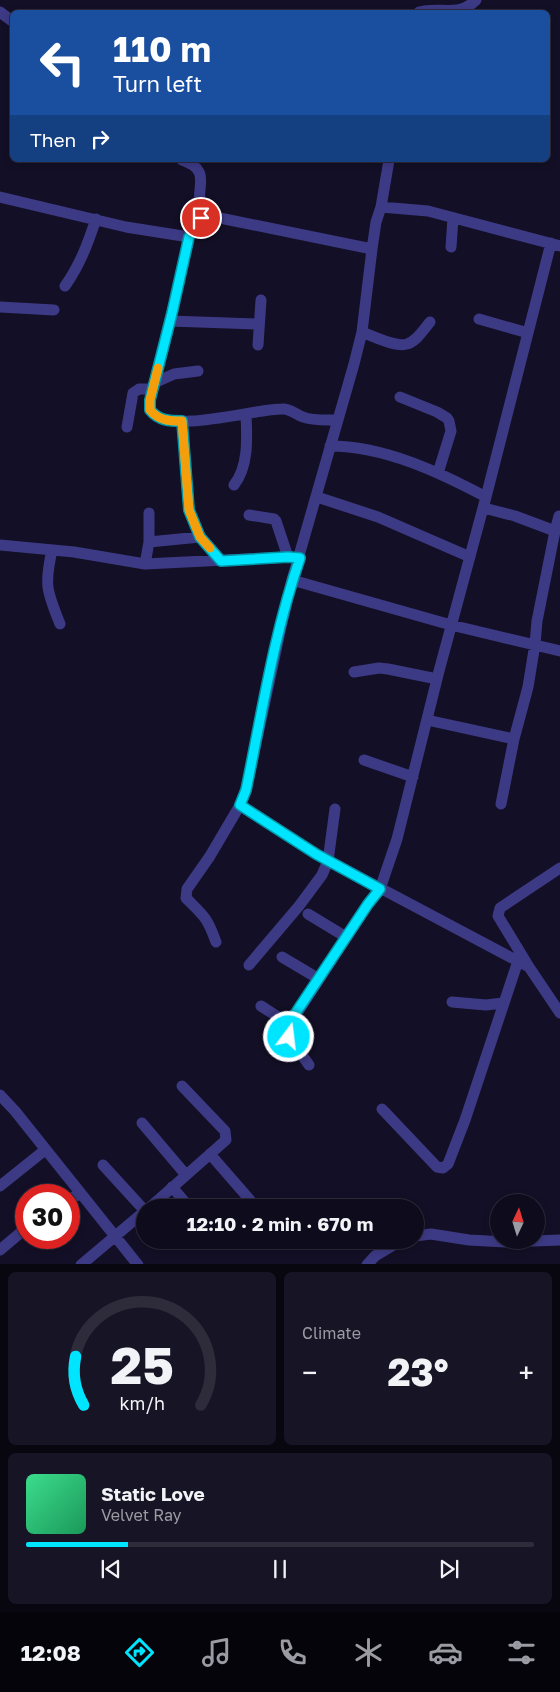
<!DOCTYPE html>
<html lang="en">
<head>
<meta charset="utf-8">
<style>
	:root { --surface:#0e0b1c; --page:#171425; --text:#f1f3f6; --muted:#9b9ba3; --line:#2e2b3b; --accent:#00e5ff }
	body { margin:0; font-family:"Golos Text",sans-serif; background:var(--page); color:var(--text); height:100vh; display:flex; flex-direction:column; font-size:19px; white-space:nowrap }
	* { box-sizing:border-box; margin:0 }
	p { font-size:16px; color:var(--muted) }
	.icon { flex:none; width:28px; height:28px; fill:none; stroke:currentColor; stroke-width:2; stroke-linecap:round; stroke-linejoin:round }
	.map { position:relative; height:1264px; overflow:hidden }
	.sheet { display:flex; flex-direction:column; gap:8px; padding:8px; background:#08060f; flex:1 }
	.sheet>* { flex:none }
	.top-card { position:absolute; left:10px; top:10px; width:540px; height:152px; border-radius:8px; box-shadow:0 2px 8px #0003,0 0 0 1px var(--line); background:#1a4fa0; color:#fff; overflow:hidden }
	.needle { width:32px; rotate:4deg }
	.controls { position:absolute; left:490px; top:1194px; display:grid; gap:10px }
	.controls a { display:grid; place-items:center; width:55px; height:55px; border-radius:50%; background:var(--surface); box-shadow:0 2px 8px #0003,0 0 0 1px var(--line); font-size:25px }
	.speed { position:absolute; left:15px; top:1184px; display:flex; gap:10px; font-size:25px; font-weight:700; text-align:center }
	.speed>* { display:grid; place-content:center; width:65px; height:65px; border-radius:50%; background:var(--surface); box-shadow:0 2px 8px #0003,0 0 0 1px var(--line); line-height:1 }
	.speed .limit { border:8px solid #d22; background:#fff; color:#111 }
	.pin { position:absolute; display:grid; place-items:center; width:42px; height:42px; color:#fff; margin:-21px; border:2px solid #fff; border-radius:50%; box-shadow:0 1px 5px #0007 }
	.me { position:absolute; width:55px; margin:-28px; rotate:15deg; stroke-linejoin:round; filter:drop-shadow(0 0 4px #0008) }
	.turn { display:flex; align-items:center; gap:18px; height:105px; padding:0 20px; font-size:22px }
	.turn .icon { width:65px; height:65px; stroke-width:2.5 }
	.turn b { display:block; font-size:35px; line-height:42px }
	.then { display:flex; align-items:center; height:48px; padding:0 20px; background:#0003; gap:10px; font-size:19px }
	.big { font-size:38px; font-weight:700; line-height:1.1 }
	.sheet .tile { flex:1; display:flex; flex-direction:column; justify-content:center; gap:8px; min-width:0; padding:0 18px; border-radius:8px; background:var(--page) }
	.sheet .dial { align-items:center; gap:0 }
	.dial svg { height:130px; overflow:visible; fill:none; stroke:var(--line); stroke-width:7; stroke-linecap:round; text-anchor:middle }
	.dial text { fill:var(--text); stroke:none }
	.song { display:flex; align-items:center; gap:15px }
	.cover { width:60px; height:60px; border-radius:8px; background:linear-gradient(135deg,hsl(150 70% 55%),hsl(150 70% 35%)) }
	.played { height:5px; border-radius:2px; background:linear-gradient(90deg,var(--accent) 20%,var(--line) 20%) }
	.keys { display:flex; justify-content:space-around; direction:ltr }
	.heat { display:flex; justify-content:space-between; align-items:center; font-size:28px; direction:ltr }
	.sheet .tiles { flex:1; display:grid; gap:8px; grid-template-columns:1fr 1fr }
	.tile:last-child { grid-column:span 2 }
	.trip { position:absolute; left:136px; top:1199px; width:288px; height:50px; border-radius:25px; background:var(--surface); box-shadow:0 2px 8px #0003,0 0 0 1px var(--line); font-weight:700; line-height:50px; text-align:center }
	.menu { display:flex; height:80px; justify-content:space-around; align-items:center; background:#06040b; color:var(--muted) }
	.menu .icon { width:35px; height:35px }
	.menu .on { color:var(--accent) }
	.menu b { font-size:22px; color:var(--text) }
	.map>svg:first-child { display:block }
	.lines { fill:none; stroke-linecap:round; stroke-linejoin:round }
	.street { stroke:#3d3a85; stroke-width:11 }
	.route-casing { stroke:#0095a6; stroke-width:12 }
	.route { stroke:#00e5ff; stroke-width:9 }
	.slow { stroke:#f59e0b; stroke-width:9 }
</style>
</head>
<body>
<div class="map">
<svg width="560" height="1265" viewBox="0 0 560 1265">
	<rect width="100%" height="100%" fill="#130f26"/>
	<g class="lines">
		<!-- street -->
		<path class="street" d="M0,12l12,9
			M419,12c21,-6 39,6 57,-12
			M182,160c35,12 7,31 23,55
			M0,197l126,30 63,10 8,-15 8,-7 167,34 4,-27 5,-15 47,4 132,35
			M381,207l8,-47
			M189,237l-17,76 -22,87c0,5 0,11 4,14 20,19 100,-5 128,-5 8,-1 14,6 21,8 10,4 24,3 34,3
			M451,247l2,-29
			M65,286c15,-21 23,-43 31,-67
			M0,307l54,3
			M479,319l49,14
			M170,321l89,3
			M362,332c10,4 35,16 45,12 10,-3 17,-15 23,-22
			M258,345l3,-45
			M154,383l20,-9 24,-3
			M400,397l37,15 10,6 2,3 2,10 -13,42
			M182,421l7,89 11,27
			M127,427l6,-34 6,-4h13
			M330,446c54,0 109,26 156,51
			M234,485c15,-19 13,-48 12,-71
			M317,497l61,20 92,40
			M484,508l31,8 40,15 4,-15
			M149,513v29
			M249,515l25,4 2,2 12,36
			M0,545l74,7 71,12 143,-7 12,1
			M52,550c-8,36 -5,41 8,74
			M145,564l4,-22 51,-5 21,24
			M292,580l159,45 109,26
			M354,672l25,-4 9,1 49,10
			M427,720l87,19
			M364,760l49,17
			M501,804l13,-65 14,-52 7,-43 2,-23 18,-90
			M240,805l76,49 213,113
			M560,868l-60,40 -2,8 31,51 31,46
			M308,914l38,23
			M216,942c-9,-25 -12,-26 -30,-44l1,-9 23,-33 30,-51 6,-15 35,-163 11,-47 62,-216 8,-32 10,-83
			M282,957l37,22
			M249,965l50,-59 23,-31 6,-14 7,-52
			M452,1002l34,3 17,-2
			M261,1006l28,18
			M309,1065l-20,-28 -1,-10 80,-123 12,-15 17,-50 42,-168 47,-174 65,-254
			M0,1095l15,16 123,154
			M382,1109l55,58 6,1 5,-4 17,-44 53,-159
			M142,1123l44,52
			M210,1154l40,46
			M103,1165l42,46
			M0,1186l45,-36
			M172,1187l18,21
			M69,1199l11,-5
			M149,1208l77,-68 -1,-9 -43,-45
			M415,1236l16,-2 38,6 37,2 54,-2
			M0,1250l26,-22
			M81,1265l64,-54
			M367,1265l8,-9 27,-16"/>
	</g>
	<g class="lines">
		<defs>
			<path id="route" d="M201,218l-12,19 -17,76 -22,87v10c9,11 20,11 32,11l7,89 11,27 21,24 67,-4 12,1c-26,75 -38,155 -54,232l-6,15 76,49 64,35 -12,15 -75,113 -5,10 1,10"/>
		</defs>
		<!-- route casing -->
		<use href="#route" class="route-casing"/>
		<!-- route -->
		<use href="#route" class="route"/>
		<!-- slow -->
		<path class="slow" d="M158,368l-8,32v10c9,11 20,11 32,11l7,89 11,27 10,11"/>
	</g>
</svg>
<div class="controls">
<a><svg class="needle" viewBox="-14 -14 28 28"><path d="M0-13l5 13h-10z" fill="#e53935"/><path d="M0 13l5-13h-10z" fill="#9b9ba3"/></svg></a>
</div>
<div class="speed"><div class="limit">30</div></div>
<div class="pin" style="left:201px;top:218px;background:#d93025"><svg class="icon" aria-label="arrive" viewBox="0 0 24 24"><path d="M6 21V4h12l-3 4 3 4H6"/></svg></div>
<svg class="me" style="left:289px;top:1037px" viewBox="-20 -20 40 40"><circle r="17" fill="#00e5ff" stroke="#fff" stroke-width="3"/><path d="M0-11L8 9 0 5-8 9z" fill="#fff"/></svg>
<div class="trip">12:10 · 2 min · 670 m</div>
<div class="top-card">
<div class="turn"><svg class="icon" aria-label="left" viewBox="0 0 24 24"><path d="M17 20v-9H6M10 6l-5 5 5 5"/></svg><div><b>110 m</b>Turn left</div></div>
<div class="then">Then<svg class="icon" aria-label="right" viewBox="0 0 24 24"><path d="M7 20v-9h11M14 6l5 5-5 5"/></svg></div>
</div>
</div>
<section class="sheet">
<div class="tiles">
<div class="tile dial"><svg viewBox="0 0 100 80">
<path d="M14 69A42 42 0 1 1 86 69"/>
<path d="M14 69A42 42 0 0 1 9 39" stroke="#00e5ff"/>
<text x="50" y="56" font-size="32" font-weight="700">25</text>
<text x="50" y="72" font-size="11">km/h</text>
</svg></div>
<div class="tile"><p>Climate</p>
<div class="heat"><a>−</a><b class="big">23°</b><a>+</a></div>
</div>
<div class="tile">
<div class="song"><i class="cover"></i><div><b>Static Love</b><p>Velvet Ray</p></div></div>
<div class="played"></div>
<div class="keys"><svg class="icon" aria-label="previous" viewBox="0 0 24 24"><path d="M18 5L8 12l10 7zM5 5v14"/></svg><svg class="icon" aria-label="pause" viewBox="0 0 24 24"><path d="M8 5v14M16 5v14"/></svg><svg class="icon" aria-label="next" viewBox="0 0 24 24"><path d="M6 5l10 7-10 7zM19 5v14"/></svg></div>
</div>
</div>
</section>
<nav class="menu">
<b>12:08</b>
<svg class="icon on" aria-label="directions" viewBox="0 0 24 24"><path d="M12 3l9 9-9 9-9-9zM9 14v-3h6M13 9l2 2-2 2"/></svg>
<svg class="icon" aria-label="music" viewBox="0 0 24 24"><path d="M9 18V5l10-2v13"/><circle cx="6" cy="18" r="3"/><circle cx="16" cy="16" r="3"/></svg>
<svg class="icon" aria-label="phone" viewBox="0 0 24 24"><path d="M5 4h4l2 5-3 2q2 4 5 5l2-3 5 2v4C11 20 4 13 5 4z"/></svg>
<svg class="icon" aria-label="climate" viewBox="0 0 24 24"><path d="M12 3v18M4 7l16 10M4 17L20 7"/></svg>
<svg class="icon" aria-label="car" viewBox="0 0 24 24"><path d="M5 17H2v-5l4-1 3-4h7l3 4 3 1v5h-3M9 17h6M6 11h13"/><circle cx="7" cy="17" r="2"/><circle cx="17" cy="17" r="2"/></svg>
<svg class="icon" aria-label="filters" viewBox="0 0 24 24"><path d="M4 7h16M4 17h16"/><circle cx="9" cy="7" r="2"/><circle cx="15" cy="17" r="2"/></svg>
</nav>
</body>
</html>
